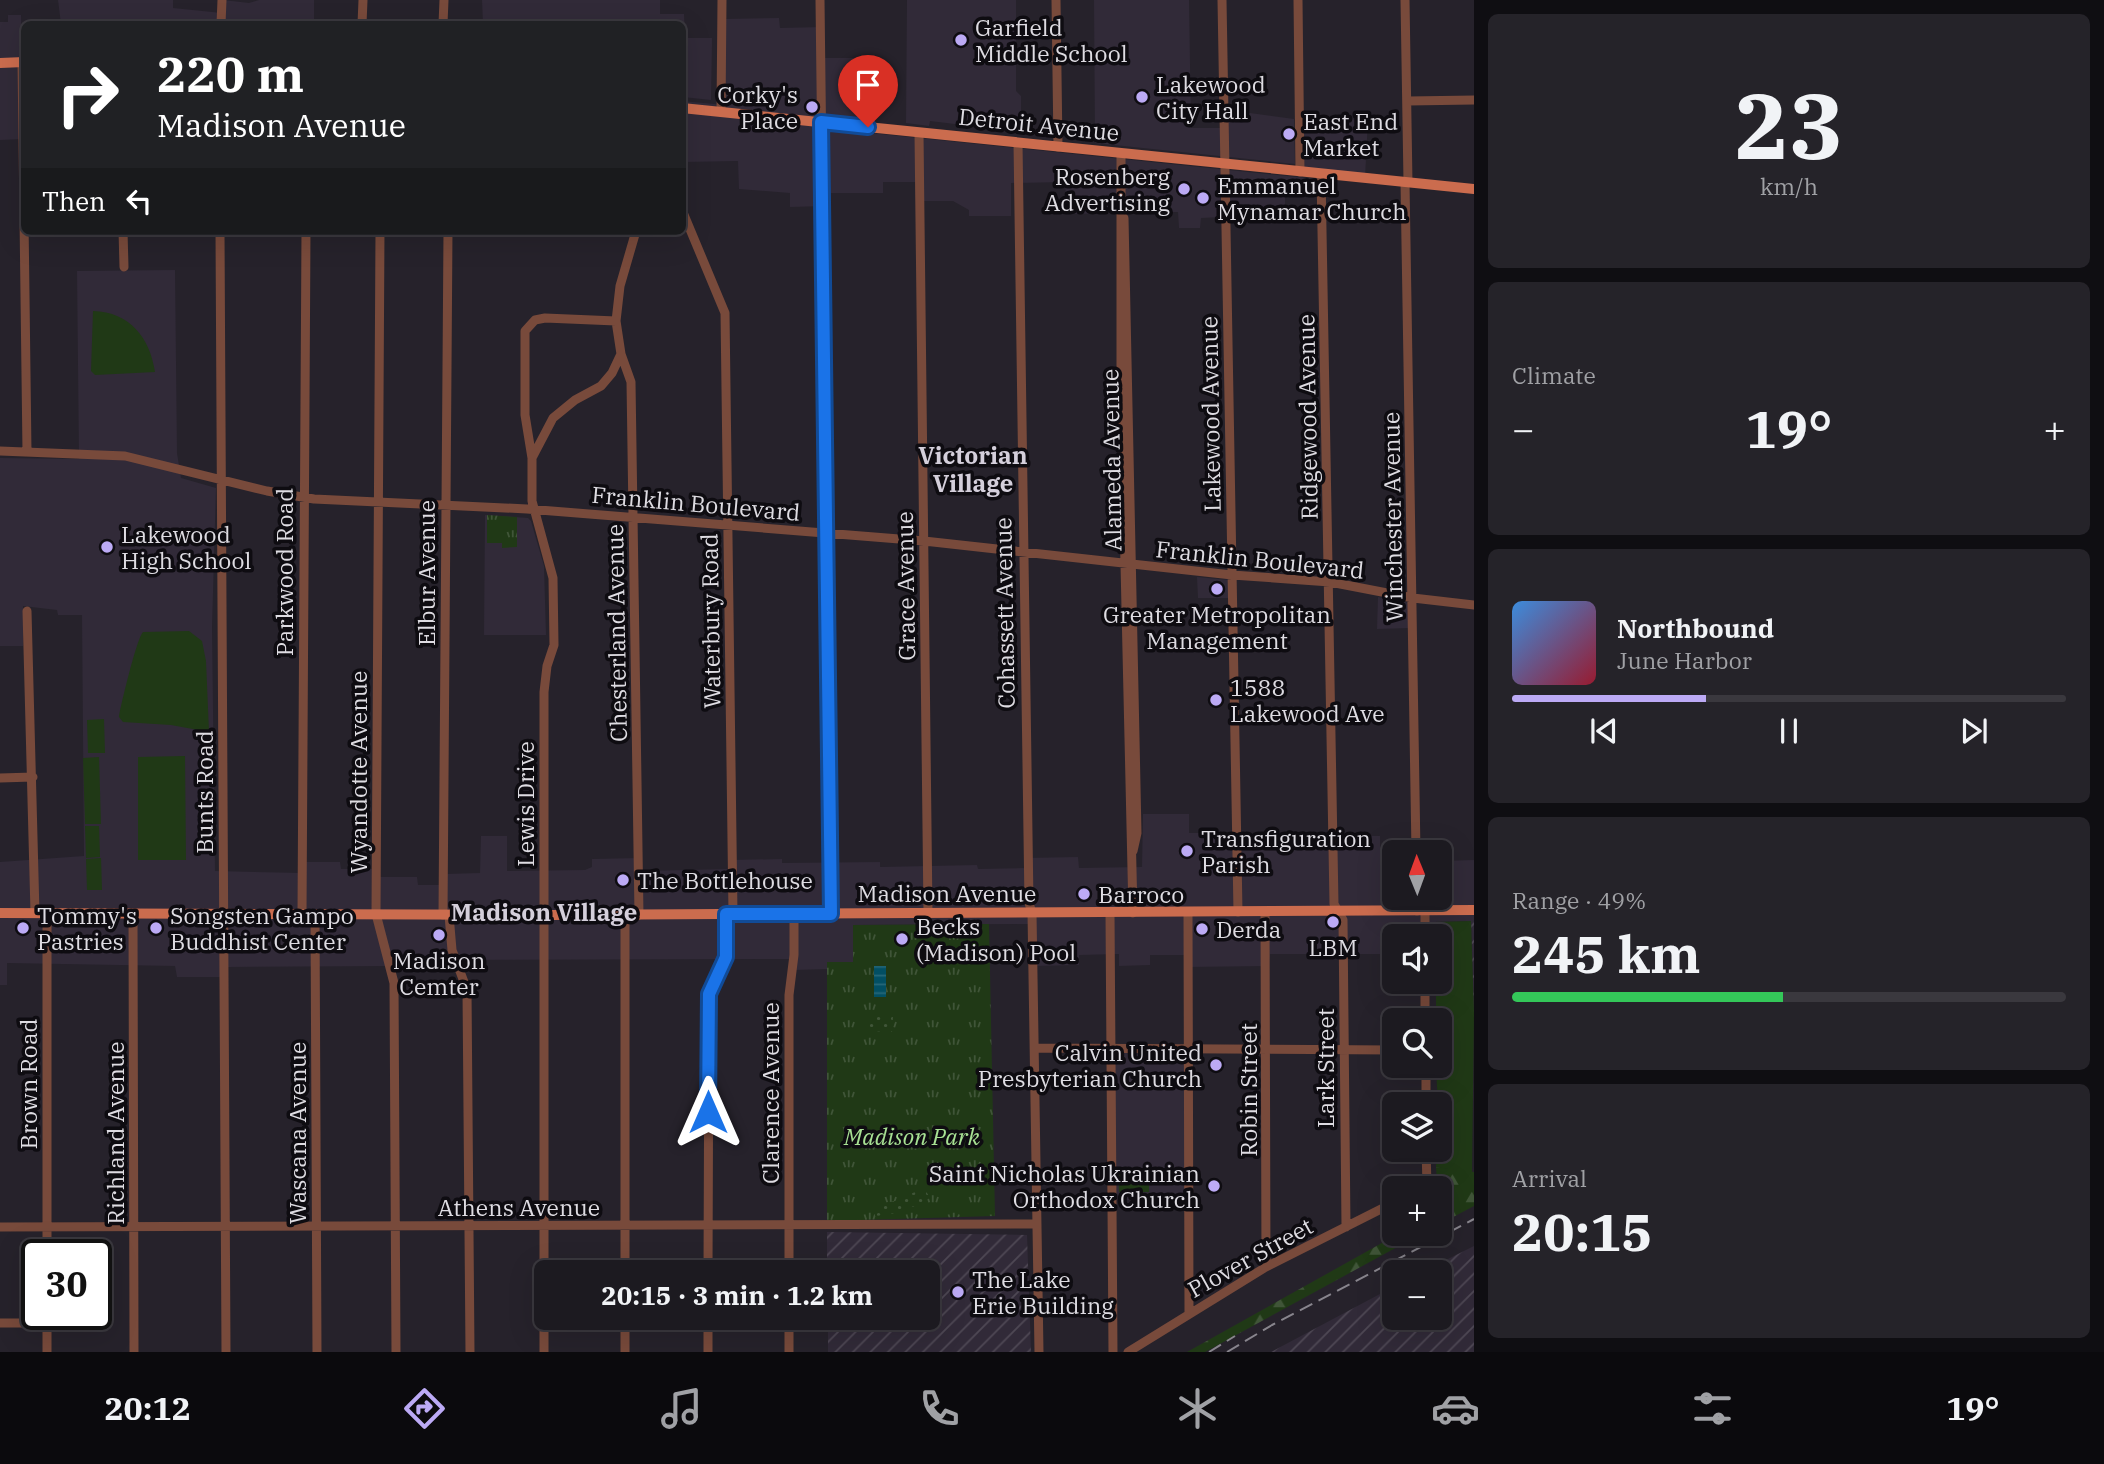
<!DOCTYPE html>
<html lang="en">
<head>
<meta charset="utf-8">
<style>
	:root { --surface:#1c1a20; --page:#252329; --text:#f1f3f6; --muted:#a0a1a5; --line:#3a383e; --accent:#bcaaf5 }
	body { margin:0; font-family:"IBM Plex Serif",serif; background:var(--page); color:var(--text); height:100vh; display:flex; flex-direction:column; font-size:26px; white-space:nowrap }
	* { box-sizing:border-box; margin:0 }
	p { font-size:23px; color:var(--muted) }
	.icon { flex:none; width:38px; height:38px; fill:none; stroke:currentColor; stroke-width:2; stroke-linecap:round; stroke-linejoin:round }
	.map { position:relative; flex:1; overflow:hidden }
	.drawer { display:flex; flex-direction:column; gap:14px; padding:14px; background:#0f0e12; width:630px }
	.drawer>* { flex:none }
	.guide { position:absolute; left:21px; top:21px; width:665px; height:214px; border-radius:10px; box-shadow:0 7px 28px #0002,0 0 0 2px var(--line); background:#202124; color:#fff; overflow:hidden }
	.needle { width:46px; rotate:359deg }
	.fabs { position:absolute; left:1382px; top:840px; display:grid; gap:14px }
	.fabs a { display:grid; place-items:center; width:70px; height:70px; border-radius:10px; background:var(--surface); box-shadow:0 7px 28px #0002,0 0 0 2px var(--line); font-size:35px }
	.speed { position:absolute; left:21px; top:1239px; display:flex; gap:14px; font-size:35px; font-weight:700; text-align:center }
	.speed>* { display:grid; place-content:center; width:91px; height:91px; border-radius:50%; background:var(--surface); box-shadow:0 7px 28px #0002,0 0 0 2px var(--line); line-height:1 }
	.speed .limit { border:4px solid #111; border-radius:10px; background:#fff; color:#111 }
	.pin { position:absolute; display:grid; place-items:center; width:60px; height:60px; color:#fff; margin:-72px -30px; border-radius:50% 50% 50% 0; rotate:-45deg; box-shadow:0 0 7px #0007 }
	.pin .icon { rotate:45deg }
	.me { position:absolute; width:77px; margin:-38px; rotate:0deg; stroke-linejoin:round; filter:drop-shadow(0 0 5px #0008) }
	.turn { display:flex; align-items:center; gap:24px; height:147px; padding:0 21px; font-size:32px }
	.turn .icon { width:91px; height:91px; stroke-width:2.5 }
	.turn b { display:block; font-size:49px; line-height:60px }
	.then { display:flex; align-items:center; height:66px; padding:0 21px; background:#0003; gap:14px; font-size:26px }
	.big { font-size:52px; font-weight:700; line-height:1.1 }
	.drawer .tile { flex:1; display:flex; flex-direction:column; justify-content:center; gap:10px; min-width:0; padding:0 24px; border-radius:10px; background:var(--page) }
	.drawer .dial { align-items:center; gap:0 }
	.dial b { font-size:91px; line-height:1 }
	.song { display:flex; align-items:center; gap:21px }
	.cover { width:84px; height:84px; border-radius:10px; background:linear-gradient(135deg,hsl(210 70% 55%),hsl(350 70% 35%)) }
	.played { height:7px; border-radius:4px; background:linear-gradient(90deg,var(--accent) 35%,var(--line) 35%) }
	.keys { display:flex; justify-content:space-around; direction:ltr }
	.heat { display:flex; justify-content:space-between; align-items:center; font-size:38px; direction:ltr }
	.charge { height:10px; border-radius:5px; background:linear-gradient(90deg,#34c759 49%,var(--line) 0) }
	.trip { position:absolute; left:534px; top:1260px; width:406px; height:70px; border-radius:10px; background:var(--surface); box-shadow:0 7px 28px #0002,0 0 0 2px var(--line); font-weight:700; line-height:70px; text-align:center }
	.dock { display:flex; height:112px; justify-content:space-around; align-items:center; background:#0b0a0d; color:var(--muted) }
	.dock .icon { width:49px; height:49px }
	.dock .active { color:var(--accent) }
	.dock b { font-size:32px; color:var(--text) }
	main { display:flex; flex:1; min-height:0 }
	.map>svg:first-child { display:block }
	.built { fill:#312a38 }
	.industrial { fill:url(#industrial-furrows) }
	.grass { fill:#203916 }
	.forest { fill:url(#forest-firs) }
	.park { fill:url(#park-tufts) }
	.garden { fill:url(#garden-dots) }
	.water { fill:url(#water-rules) }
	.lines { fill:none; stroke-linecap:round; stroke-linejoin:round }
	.minor { stroke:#784a3b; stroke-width:9 }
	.major { stroke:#cb6c4e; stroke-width:10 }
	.rail { stroke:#88858d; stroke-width:2; stroke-dasharray:14 7; stroke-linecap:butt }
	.route-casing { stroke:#114b97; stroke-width:18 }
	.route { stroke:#1a73e8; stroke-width:12 }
	.poi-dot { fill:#bcaaf5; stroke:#0e0c11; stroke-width:2.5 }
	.labels { text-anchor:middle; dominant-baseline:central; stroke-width:7; stroke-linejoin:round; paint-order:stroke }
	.poi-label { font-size:23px; fill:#dedce2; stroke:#0e0c11; text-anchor:start }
	.street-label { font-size:23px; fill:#dedce2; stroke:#0e0c11 }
	.park-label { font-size:23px; font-style:italic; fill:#a8e294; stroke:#0e0c11 }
	.neighbourhood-label { font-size:24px; font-weight:bold; fill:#d4cfdb; stroke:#0e0c11 }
</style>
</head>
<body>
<main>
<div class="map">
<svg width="1474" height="1352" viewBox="0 0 1474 1352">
	<defs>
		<pattern id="industrial-furrows" width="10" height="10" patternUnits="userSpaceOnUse" patternTransform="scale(1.75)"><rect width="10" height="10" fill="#312a38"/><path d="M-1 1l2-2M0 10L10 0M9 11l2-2" fill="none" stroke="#4e4854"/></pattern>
		<pattern id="forest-firs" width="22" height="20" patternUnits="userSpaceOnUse" patternTransform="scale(1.75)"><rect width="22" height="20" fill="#203916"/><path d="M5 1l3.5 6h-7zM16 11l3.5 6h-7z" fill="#405538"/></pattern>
		<pattern id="park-tufts" width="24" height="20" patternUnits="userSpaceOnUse" patternTransform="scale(1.75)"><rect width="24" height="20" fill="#203916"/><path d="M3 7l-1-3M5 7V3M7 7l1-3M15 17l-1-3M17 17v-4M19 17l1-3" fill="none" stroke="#405538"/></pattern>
		<pattern id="garden-dots" width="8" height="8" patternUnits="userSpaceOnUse" patternTransform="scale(1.75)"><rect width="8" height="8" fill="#203916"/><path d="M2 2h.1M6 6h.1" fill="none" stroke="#405538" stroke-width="1.8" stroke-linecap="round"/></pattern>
		<pattern id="water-rules" width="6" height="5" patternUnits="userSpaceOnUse" patternTransform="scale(1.75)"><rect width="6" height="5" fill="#024f63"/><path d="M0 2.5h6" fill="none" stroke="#266879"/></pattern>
	</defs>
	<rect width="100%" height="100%" fill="#26222b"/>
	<!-- built -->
	<path class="built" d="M58,0h115v8l49,5 1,-13 26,3 10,-3h55v24h-253z
		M482,0h182h-4v14h24l1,24h27l-1,62 -28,-3 -1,-73h-199z
		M907,0h109v91l5,5v36l-91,-11 -1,5 -23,-3z
		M1094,0h95l2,128h37v-18l66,9 1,45 -200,-21z
		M8,15h13l3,124 -24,1v-118h8z
		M779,18l1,10 42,-1 1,31h36l2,74 455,47v17h-31v10l-11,1 1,13h-13v-10h-12l-1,-6 -26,1v12l-22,1 -1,10h-21l-1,-16 -111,2 -2,-32 -54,1v33h-42v-6l-16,-9h-37l-1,-19h-32v11h-57v13l-36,1v-14l-51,-4 -1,-28 -55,1 -1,-61 43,4v-86z
		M1368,119l-3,59 -65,-6v-51z
		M175,270l2,183 4,25 35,10 -4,139 3,244 88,2 1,-11h36l1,7h37v8h39l1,8h26l1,-11 35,-1 1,-37h26v35l78,-1 7,-3v-8l48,-1v13l90,-2v-9l52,-1v4l98,-1v5l97,-2 1,4 47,-1v-10l53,-1 1,11 63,-1 1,-53h46v19h49l1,15 46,-1v-13l95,2v26h15v36h45v-37l34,-1v61l-38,1 -1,14h-40v18h-125l-1,12 -83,1 -1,-12h-35v10l-31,1v-12l-40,1v10l-44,1 -1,-42 -180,1 -1,37h-25l-1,7 -33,1 1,-11 -402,1 1,6 -167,1v10h-50l-2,-11 -168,-3v22h-7v-123l84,-6 -2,-241h-24l-1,-5 -34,-4v40h-23v-188l79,1 -2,-188z
		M485,515l43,3 3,3 13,45 2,69h-62z
		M1197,577l32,3v18h-31z
		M1378,597l31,6 1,25 -33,1z
		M1113,1052h72l2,148h-73z"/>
	<!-- industrial -->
	<path class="industrial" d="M1471,921h3v92l-1,-1z
		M827,1232l200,3 4,117h-203v-34h100v-46h-101z
		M1474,1246v106h-203l124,-66v32h45v-46h-18z"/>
	<!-- grass -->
	<path class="grass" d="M93,311c37,1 57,27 62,61l-60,3 -4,-4z
		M189,631l13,10 4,20 3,71 -38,-7 -48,-3 -4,-5c2,-13 18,-79 24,-85z
		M104,719l1,34h-17l-1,-33z
		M185,756l1,104h-48v-103z
		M99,757l2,67h-16l-2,-66z
		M85,826h14l1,31 -14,1z
		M101,858l1,32h-15l-1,-31z
		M1471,921l3,92 -2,160 -36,-6v-17h4l-4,-84h4v-46h-4v-38h4v-46h-5v-14z"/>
	<!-- forest -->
	<path class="forest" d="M1436,1167l38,5v34l-34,18z
		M1398,1234h23l-216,118h-18z"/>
	<!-- park -->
	<path class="park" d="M487,515l30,2v30l-15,1v-5h-15z
		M989,924l6,292 -168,5v-259h26v-37z
		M1118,1172h31v20h-30z"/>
	<!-- garden -->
	<path class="garden" d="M870,1015l23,1 -1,16 -23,-1z
		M924,1188l6,10c-17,10 -35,17 -55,18l-1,-11 21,-4z"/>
	<!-- water -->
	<path class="water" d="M874,966h12v31h-12z"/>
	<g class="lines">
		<!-- minor -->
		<path class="minor" d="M820,0l11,914
			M1056,0l2,147
			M1222,0l16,912
			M1298,0l2,172
			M1405,0l3,182
			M221,24l1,-24
			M362,24l1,-24
			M443,24l1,-24
			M22,62l5,390
			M1408,101l66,-1
			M721,112l1,-112
			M919,133l9,781
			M1018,143l11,760 3,10 7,439
			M1121,154v236l12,523
			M1321,174l13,730 9,16 3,307
			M1405,182l11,670
			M682,210l43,103 8,601
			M1124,218l13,615 -4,18
			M123,231l1,36
			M220,231l6,1121
			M380,231l-4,683 18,69 2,369
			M621,354l10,28 8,533
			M0,451l125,5 142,35 47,8 213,10 397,32 308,34 98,7 83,16 61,7
			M532,458l-7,-43v-84l10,-11 10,-2 71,3
			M27,611l8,302
			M0,778l33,-1
			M1417,898v13
			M1425,911v25
			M1265,912l1,355
			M1110,913l3,439
			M1188,913l1,399
			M133,914l1,438
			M302,914l4,-683
			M315,914l2,438
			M443,915l5,-684
			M449,915l3,35 15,40 3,362
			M625,915v357
			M1425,982v38
			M1036,1048l359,2
			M1426,1066v38
			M1421,1188l6,-3 -1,-35
			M0,1227l1037,-3
			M47,1255v-342
			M708,1272l1,-270 17,-45v-43
			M789,1272v-277l5,-40v-41
			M625,1318v34
			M708,1318v34
			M789,1318v34
			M0,1323h47
			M47,1352v-38
			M544,1352v-660l3,-26 7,-21 -1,-67 -21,-77v-43l21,-40 22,-18 26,-14 11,-13 9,-19 -5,-33 4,-35 16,-55
			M1128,1352l138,-85 129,-65"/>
		<!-- major -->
		<path class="major" d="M0,63l24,-1
			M682,108l792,81
			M0,913l550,2 924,-5"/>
		<!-- rail -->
		<path class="rail" d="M1209,1352l26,-16
			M1227,1352l45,-27 202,-106"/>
	</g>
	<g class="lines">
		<defs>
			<path id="route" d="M708,1112l1,-118 17,-37v-43h105l-10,-792 47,5"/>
		</defs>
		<!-- route casing -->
		<use href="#route" class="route-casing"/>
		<!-- route -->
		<use href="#route" class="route"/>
	</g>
	<!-- markers -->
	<g class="poi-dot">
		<circle cx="961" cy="40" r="7"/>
		<circle cx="1142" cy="97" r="7"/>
		<circle cx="812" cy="107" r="7"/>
		<circle cx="1289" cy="134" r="7"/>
		<circle cx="1184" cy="189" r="7"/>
		<circle cx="1203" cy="198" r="7"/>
		<circle cx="107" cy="547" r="7"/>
		<circle cx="1217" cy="589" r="7"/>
		<circle cx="1216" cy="700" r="7"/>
		<circle cx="1187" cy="851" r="7"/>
		<circle cx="623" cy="880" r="7"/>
		<circle cx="1084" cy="894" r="7"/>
		<circle cx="1333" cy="922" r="7"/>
		<circle cx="23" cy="928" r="7"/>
		<circle cx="156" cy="928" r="7"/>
		<circle cx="1202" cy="929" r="7"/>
		<circle cx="439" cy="935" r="7"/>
		<circle cx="902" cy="939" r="7"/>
		<circle cx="1216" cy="1065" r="7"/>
		<circle cx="1214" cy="1186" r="7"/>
		<circle cx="958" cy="1292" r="7"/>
	</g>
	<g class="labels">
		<!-- poi labels -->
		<g class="poi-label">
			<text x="975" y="27">Garfield<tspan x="975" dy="26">Middle School</tspan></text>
			<text x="1156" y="84">Lakewood<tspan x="1156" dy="26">City Hall</tspan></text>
			<text x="798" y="94" text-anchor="end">Corky's<tspan x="798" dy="26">Place</tspan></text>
			<text x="1303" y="121">East End<tspan x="1303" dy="26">Market</tspan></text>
			<text x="1170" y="176" text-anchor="end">Rosenberg<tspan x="1170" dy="26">Advertising</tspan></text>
			<text x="1217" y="185">Emmanuel<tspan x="1217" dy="26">Mynamar Church</tspan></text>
			<text x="121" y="534">Lakewood<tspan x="121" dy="26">High School</tspan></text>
			<text x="1217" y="614" text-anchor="middle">Greater Metropolitan<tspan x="1217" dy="26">Management</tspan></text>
			<text x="1230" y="687">1588<tspan x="1230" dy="26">Lakewood Ave</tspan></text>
			<text x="1201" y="838">Transfiguration<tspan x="1201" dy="26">Parish</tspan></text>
			<text x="637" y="880">The Bottlehouse</text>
			<text x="1098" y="894">Barroco</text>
			<text x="37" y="915">Tommy's<tspan x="37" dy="26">Pastries</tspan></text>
			<text x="170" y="915">Songsten Gampo<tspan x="170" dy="26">Buddhist Center</tspan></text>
			<text x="916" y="926">Becks<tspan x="916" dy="26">(Madison) Pool</tspan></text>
			<text x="1216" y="929">Derda</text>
			<text x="1333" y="947" text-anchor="middle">LBM</text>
			<text x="439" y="960" text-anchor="middle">Madison<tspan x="439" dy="26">Cemter</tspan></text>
			<text x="1202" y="1052" text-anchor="end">Calvin United<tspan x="1202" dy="26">Presbyterian Church</tspan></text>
			<text x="1200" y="1173" text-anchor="end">Saint Nicholas Ukrainian<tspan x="1200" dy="26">Orthodox Church</tspan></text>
			<text x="972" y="1279">The Lake<tspan x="972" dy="26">Erie Building</tspan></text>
		</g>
		<!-- street labels -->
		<g class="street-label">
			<text transform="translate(1039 124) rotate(6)">Detroit Avenue</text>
			<text transform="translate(1210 414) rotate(-91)">Lakewood Avenue</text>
			<text transform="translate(1307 417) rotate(-91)">Ridgewood Avenue</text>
			<text transform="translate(1111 460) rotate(-91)">Alameda Avenue</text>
			<text transform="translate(696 503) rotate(5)">Franklin Boulevard</text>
			<text transform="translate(1392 517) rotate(-91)">Winchester Avenue</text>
			<text transform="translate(1260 559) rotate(6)">Franklin Boulevard</text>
			<text transform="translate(284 572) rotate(-90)">Parkwood Road</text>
			<text transform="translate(426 573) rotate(-90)">Elbur Avenue</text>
			<text transform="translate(905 586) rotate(-91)">Grace Avenue</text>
			<text transform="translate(1004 613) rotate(-91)">Cohassett Avenue</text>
			<text transform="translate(710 621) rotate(-91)">Waterbury Road</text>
			<text transform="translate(616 633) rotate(-91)">Chesterland Avenue</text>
			<text transform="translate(358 772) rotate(-90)">Wyandotte Avenue</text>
			<text transform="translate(204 792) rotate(-90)">Bunts Road</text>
			<text transform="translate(525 804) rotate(-90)">Lewis Drive</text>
			<text x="947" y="893">Madison Avenue</text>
			<text transform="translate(1325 1068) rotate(-90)">Lark Street</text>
			<text transform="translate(28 1084) rotate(-90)">Brown Road</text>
			<text transform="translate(1248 1090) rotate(-90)">Robin Street</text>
			<text transform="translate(770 1093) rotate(-90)">Clarence Avenue</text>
			<text transform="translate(115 1133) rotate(-90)">Richland Avenue</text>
			<text transform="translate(297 1133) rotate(-90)">Wascana Avenue</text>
			<text x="519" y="1207">Athens Avenue</text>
			<text transform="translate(1250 1257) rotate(-29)">Plover Street</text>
		</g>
		<!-- park labels -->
		<g class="park-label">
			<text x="912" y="1136">Madison Park</text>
		</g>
		<!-- neighbourhood labels -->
		<g class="neighbourhood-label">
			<text x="973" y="455">Victorian<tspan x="973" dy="28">Village</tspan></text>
			<text x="544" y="912">Madison Village</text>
		</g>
	</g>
</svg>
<div class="fabs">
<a><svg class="needle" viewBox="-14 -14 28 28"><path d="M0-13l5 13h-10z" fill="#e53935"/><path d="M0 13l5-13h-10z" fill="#a0a1a5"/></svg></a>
<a><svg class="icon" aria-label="sound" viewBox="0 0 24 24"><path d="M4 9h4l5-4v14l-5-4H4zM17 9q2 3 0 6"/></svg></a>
<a><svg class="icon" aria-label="search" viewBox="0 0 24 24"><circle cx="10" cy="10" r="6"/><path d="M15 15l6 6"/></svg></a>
<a><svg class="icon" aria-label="layers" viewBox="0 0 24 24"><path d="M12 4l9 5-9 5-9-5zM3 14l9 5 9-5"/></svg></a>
<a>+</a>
<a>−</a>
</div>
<div class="speed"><div class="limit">30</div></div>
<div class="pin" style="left:868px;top:127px;background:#d93025"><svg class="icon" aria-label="arrive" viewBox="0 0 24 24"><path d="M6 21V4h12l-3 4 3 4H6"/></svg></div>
<svg class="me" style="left:708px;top:1112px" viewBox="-20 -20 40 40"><path d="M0-17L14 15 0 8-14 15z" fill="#1a73e8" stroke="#fff" stroke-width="4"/></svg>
<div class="trip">20:15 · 3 min · 1.2 km</div>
<div class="guide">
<div class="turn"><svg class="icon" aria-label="right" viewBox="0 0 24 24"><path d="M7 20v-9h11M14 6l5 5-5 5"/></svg><div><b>220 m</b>Madison Avenue</div></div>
<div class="then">Then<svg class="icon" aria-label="left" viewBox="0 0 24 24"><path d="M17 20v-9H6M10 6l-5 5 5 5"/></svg></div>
</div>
</div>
<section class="drawer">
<div class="tile dial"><b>23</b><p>km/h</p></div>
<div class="tile"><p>Climate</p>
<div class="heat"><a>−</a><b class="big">19°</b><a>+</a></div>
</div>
<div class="tile">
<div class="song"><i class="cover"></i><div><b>Northbound</b><p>June Harbor</p></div></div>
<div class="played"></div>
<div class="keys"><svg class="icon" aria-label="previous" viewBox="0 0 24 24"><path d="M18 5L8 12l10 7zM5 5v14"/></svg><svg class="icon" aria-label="pause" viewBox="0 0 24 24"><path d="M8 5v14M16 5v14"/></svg><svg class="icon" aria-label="next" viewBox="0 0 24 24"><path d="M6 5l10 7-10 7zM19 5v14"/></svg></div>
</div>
<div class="tile"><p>Range · 49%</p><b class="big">245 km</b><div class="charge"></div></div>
<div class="tile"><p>Arrival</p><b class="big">20:15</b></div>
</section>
</main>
<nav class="dock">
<b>20:12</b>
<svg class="icon active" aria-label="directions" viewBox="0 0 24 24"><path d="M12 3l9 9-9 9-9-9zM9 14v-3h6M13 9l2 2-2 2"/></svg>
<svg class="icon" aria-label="music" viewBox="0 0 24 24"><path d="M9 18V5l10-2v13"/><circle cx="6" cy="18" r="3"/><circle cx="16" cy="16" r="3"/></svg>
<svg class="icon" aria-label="phone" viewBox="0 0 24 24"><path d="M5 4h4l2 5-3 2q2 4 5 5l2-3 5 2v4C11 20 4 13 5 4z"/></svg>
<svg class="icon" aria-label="climate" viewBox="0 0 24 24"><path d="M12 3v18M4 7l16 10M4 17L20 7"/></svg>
<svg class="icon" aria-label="car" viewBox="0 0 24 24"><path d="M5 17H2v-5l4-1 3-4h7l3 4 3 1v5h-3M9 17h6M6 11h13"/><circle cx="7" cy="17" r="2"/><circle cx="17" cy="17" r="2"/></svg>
<svg class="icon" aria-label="filters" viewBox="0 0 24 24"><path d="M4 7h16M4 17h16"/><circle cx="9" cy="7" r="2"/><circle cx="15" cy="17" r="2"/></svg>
<b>19°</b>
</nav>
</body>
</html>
